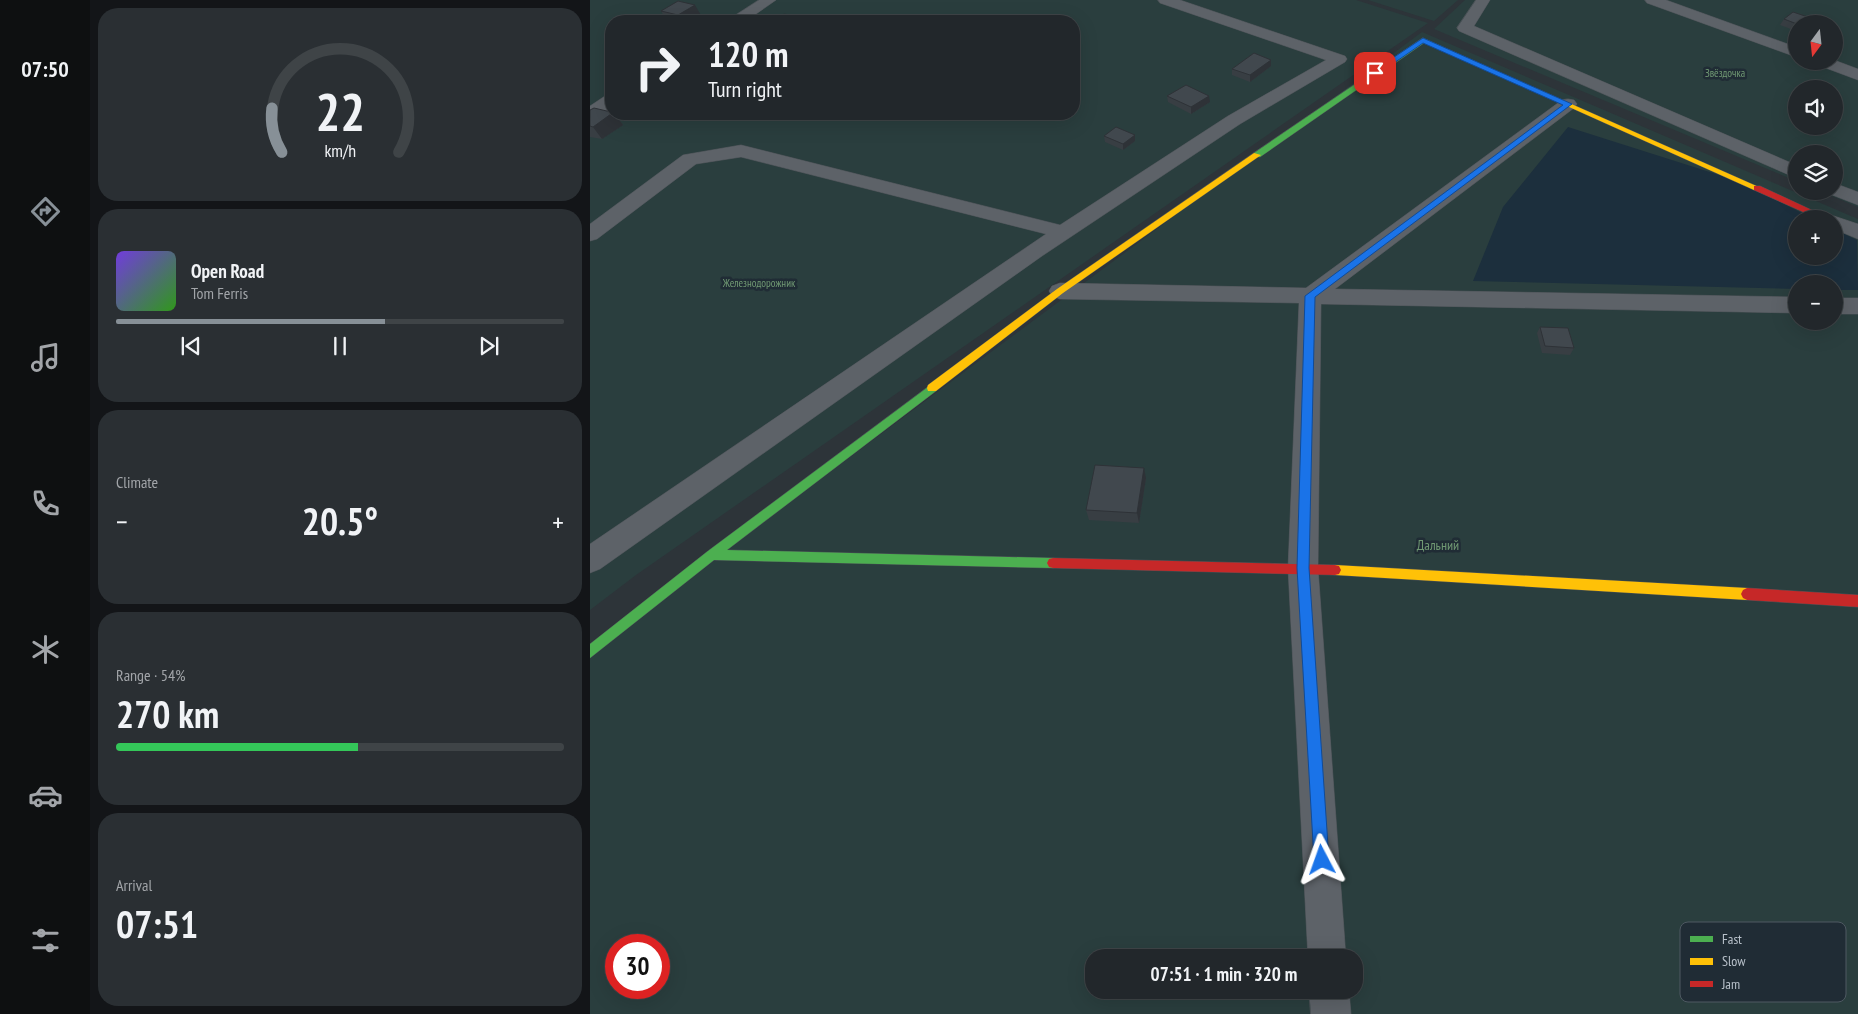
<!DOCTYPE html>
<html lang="en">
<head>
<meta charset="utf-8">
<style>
	:root { --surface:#22272b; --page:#2a2f33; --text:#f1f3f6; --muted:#a2a5a9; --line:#3f4447; --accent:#879097 }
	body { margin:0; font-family:"PT Sans Narrow",sans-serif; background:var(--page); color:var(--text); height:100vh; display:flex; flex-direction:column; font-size:19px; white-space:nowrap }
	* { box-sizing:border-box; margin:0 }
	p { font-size:16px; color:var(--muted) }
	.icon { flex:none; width:28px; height:28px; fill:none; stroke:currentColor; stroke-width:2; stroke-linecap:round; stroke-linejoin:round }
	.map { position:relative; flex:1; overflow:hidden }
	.drawer { display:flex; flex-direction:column; gap:8px; padding:8px; background:#131518; width:500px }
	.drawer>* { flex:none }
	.guide { position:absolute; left:15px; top:15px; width:475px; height:105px; border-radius:20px; box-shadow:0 5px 20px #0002,0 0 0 1px var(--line); background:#22272b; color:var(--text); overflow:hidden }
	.needle { width:32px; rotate:195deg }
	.fabs { position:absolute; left:1198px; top:15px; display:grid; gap:10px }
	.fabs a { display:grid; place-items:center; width:55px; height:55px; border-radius:50%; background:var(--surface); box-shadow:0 5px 20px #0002,0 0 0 1px var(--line); font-size:25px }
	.speed { position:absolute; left:15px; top:934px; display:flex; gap:10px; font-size:25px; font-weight:700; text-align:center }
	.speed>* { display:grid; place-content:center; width:65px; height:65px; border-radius:50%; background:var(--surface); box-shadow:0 5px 20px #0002,0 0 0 1px var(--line); line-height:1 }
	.speed .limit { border:8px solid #d22; background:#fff; color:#111 }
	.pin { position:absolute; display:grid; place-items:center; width:42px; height:42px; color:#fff; margin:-21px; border-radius:10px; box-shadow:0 2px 8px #0006 }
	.me { position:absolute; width:55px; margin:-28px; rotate:356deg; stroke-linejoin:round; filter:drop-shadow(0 0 4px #0008) }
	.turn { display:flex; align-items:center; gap:18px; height:105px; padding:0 20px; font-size:22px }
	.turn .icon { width:65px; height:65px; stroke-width:2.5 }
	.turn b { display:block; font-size:35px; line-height:42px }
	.big { font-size:38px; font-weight:700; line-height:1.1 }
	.drawer .tile { flex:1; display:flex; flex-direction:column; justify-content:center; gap:8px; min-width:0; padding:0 18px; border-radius:20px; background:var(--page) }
	.drawer .dial { align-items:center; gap:0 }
	.dial svg { height:130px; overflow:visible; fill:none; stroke:var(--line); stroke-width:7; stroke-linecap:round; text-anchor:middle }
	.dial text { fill:var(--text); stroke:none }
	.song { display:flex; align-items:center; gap:15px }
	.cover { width:60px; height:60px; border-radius:8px; background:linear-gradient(135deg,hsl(260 70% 55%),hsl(110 70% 35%)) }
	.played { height:5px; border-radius:2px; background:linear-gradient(90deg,var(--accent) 60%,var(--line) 60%) }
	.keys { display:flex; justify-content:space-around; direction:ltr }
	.heat { display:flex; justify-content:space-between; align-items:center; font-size:28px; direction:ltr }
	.charge { height:8px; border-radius:4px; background:linear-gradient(90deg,#34c759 54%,var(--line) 0) }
	.trip { position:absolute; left:495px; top:949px; width:278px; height:50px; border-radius:20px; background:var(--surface); box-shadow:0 5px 20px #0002,0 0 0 1px var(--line); font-weight:700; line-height:50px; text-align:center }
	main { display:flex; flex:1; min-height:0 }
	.tabs { display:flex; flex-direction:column; width:90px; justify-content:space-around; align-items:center; background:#0e1011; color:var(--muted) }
	.tabs .icon { width:35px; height:35px }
	.tabs .current { color:var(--accent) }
	.tabs b { font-size:22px; color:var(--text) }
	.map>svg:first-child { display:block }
	.green { fill:#2a3e3e; fill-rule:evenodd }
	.water { fill:#1c2f3d }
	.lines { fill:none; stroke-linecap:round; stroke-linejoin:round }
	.street-casing { stroke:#4b5156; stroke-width:1 }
	.fast-casing { stroke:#4b5156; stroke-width:1 }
	.slow-casing { stroke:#4b5156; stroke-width:1 }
	.jam-casing { stroke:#4b5156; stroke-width:1 }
	.street { fill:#5d6268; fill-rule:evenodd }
	.fast { fill:#4caf50; fill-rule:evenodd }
	.slow { fill:#ffc107; fill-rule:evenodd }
	.jam { fill:#c62828; fill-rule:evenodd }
	.wall { fill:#383e43 }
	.shaded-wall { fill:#2e3237 }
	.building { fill:#41484e; stroke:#2e3237 }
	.route { fill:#1a73e8; stroke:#114b97 }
	.labels { text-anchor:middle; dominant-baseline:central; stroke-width:5; stroke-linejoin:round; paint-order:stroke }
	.far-park-label { font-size:11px; fill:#709973; stroke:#202c35 }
	.park-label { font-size:14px; fill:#709973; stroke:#202c35 }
	.key { fill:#202c35; stroke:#4e5962; stroke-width:1 }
	.key-label { font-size:14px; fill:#b8c1ca }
</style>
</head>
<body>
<main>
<nav class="tabs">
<b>07:50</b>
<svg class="icon current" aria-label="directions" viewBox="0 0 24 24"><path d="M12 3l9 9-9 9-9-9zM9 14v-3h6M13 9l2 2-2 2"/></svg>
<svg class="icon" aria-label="music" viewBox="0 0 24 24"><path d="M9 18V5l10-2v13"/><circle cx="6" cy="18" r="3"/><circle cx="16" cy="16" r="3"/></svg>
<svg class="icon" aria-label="phone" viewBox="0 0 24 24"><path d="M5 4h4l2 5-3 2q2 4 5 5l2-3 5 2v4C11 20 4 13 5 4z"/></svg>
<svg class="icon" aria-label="climate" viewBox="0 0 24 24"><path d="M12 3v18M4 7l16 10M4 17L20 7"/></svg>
<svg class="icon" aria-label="car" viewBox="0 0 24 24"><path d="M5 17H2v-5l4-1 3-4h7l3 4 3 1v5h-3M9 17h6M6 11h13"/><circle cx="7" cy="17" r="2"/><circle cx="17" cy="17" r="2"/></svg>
<svg class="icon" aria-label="filters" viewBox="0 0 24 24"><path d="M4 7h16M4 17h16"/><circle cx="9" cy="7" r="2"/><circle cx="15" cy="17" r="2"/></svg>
</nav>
<section class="drawer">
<div class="tile dial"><svg viewBox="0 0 100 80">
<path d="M14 69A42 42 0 1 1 86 69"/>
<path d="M14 69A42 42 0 0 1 8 42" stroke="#879097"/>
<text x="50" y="56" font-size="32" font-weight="700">22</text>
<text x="50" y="72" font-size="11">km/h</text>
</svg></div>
<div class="tile">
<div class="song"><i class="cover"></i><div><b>Open Road</b><p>Tom Ferris</p></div></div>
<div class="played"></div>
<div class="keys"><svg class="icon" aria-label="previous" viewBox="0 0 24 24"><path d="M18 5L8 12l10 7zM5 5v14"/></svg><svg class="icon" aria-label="pause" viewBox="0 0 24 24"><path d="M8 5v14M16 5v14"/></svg><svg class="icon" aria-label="next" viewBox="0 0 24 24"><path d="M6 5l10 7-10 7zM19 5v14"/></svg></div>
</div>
<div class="tile"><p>Climate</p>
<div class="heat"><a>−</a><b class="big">20.5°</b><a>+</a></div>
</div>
<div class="tile"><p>Range · 54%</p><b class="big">270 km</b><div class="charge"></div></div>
<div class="tile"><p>Arrival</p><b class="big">07:51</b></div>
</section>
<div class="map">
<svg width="1268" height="1014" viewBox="0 0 1268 1014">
	<rect width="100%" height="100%" fill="#2d3439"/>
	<!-- green -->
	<path class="green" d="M0,0h766l72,23 -792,552 -46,35zM21,21h463v93h-463z
		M778,0h90l-24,21z
		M875,0h393v207l-38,-16h14v-37h-38v27l-362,-152zM1206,24h38v37h-38zM1206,89h38v37h-38z
		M832,32l436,187v795h-1268v-364zM1206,219h38v37h-38zM1206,284h38v37h-38zM26,945h43v43h-43zM504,958h260v32h-260z"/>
	<!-- water -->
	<path class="water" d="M978,127l170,54 76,38h-18v37h38v-27l23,11 1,50h-24v-6h-38v5l-323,-8 30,-74z"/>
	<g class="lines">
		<defs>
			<path id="street" d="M169,0h17l-30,21h-18l3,-3z
				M568,0h22l165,56 2,3 -2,3 -105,62 -198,132 -442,313 -10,4v-29l456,-310 -305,-77 -45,7 -99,75 -7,2v-17l93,-69 58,-10 319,80 168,-109 98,-56 -166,-57z
				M886,0h14l-16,26 322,139v13l-337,-147 -2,-3z
				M1055,0h21l130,47v10l-149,-54z
				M1244,60l24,9v11l-43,-16 -2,-3z
				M21,95v13l-15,10 -6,1v-13l15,-10z
				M978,99l6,1 3,4 -3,4 -239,181 461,8v16l-475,-9 -3,264 28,390h-38l-20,-390 11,-265 -239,-4 -8,-3 -3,-5 3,-5 8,-3 246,5 256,-188z
				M1244,183l24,9v13l-31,-12 -1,-2h8z
				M1244,216l24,8v15l-24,-10v-10h-8z
				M1244,298h24v16h-24z
				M719,990h40l2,24h-40z"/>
			<path id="fast" d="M833,38l111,50 -5,1 -105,-46 -164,114h-6v-4z
				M342,384l4,1 1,3 -1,3 -209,159 326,8 4,1 2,4 -2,4 -4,1 -339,-8 -124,98v-14l118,-93z"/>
			<path id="slow" d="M939,87h4l228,101 -7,2 -225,-101z
				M664,153l7,2 -198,138 -127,98h-8l-1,-3 1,-3 129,-96z
				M745,565l412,23 4,2 2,4 -2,4 -4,2 -412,-25 -4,-1 -2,-4 2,-4z"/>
			<path id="jam" d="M1164,186h6l71,33h-12l-65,-29z
				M463,558l282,7 4,1 2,4 -2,4 -4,1 -282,-7 -4,-1 -2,-4 2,-4z
				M1157,588l111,7v12l-111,-7 -4,-2 -2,-4 2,-4z"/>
		</defs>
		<!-- street casing -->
		<use href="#street" class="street-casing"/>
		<!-- fast casing -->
		<use href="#fast" class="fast-casing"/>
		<!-- slow casing -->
		<use href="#slow" class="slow-casing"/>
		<!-- jam casing -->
		<use href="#jam" class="jam-casing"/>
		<!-- street -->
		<use href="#street" class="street"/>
		<!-- fast -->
		<use href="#fast" class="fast"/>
		<!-- slow -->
		<use href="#slow" class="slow"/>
		<!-- jam -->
		<use href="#jam" class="jam"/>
	</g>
	<!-- wall -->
	<path class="wall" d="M71,11l41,6 -7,4h-28z
		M1194,19l12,5v7l-16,-6z
		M681,66l-21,16 -18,-7v-6z
		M577,96l43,6 -19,12 -23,-12z
		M0,110l25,4 8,11 -21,14 -12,-2z
		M545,135v6l-12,9 -18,-8 -1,-6z
		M950,327l34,21 -4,7 -28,-2 -5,-20z
		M556,478l-7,45 -50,-3 -3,-10z"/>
	<!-- shaded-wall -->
	<path class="shaded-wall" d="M105,5l7,12 -7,4h-13l-4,-6z
		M681,60v6l-21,16v-7z
		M619,96l1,6 -19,12v-7z
		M21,114h4l8,11 -21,14 -9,-12z
		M545,135v6l-12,9v-6z
		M554,468l2,10 -7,45 -2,-10z"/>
	<!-- building -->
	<path class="building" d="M88,1l17,4 -17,10 -17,-4z
		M1203,12l21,7 -6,5h-11l-13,-5z
		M194,14l23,4 -4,3h-29z
		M664,53l17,7 -21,15 -18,-6z
		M596,85l23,11 -18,11 -24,-11z
		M4,108l17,4v2l-18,13 -3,-1v-16z
		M526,127l19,8 -12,9 -19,-8z
		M950,327l28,1 6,20 -29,-2z
		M505,465l49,3 -7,45 -51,-3z"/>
	<!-- route -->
	<path class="route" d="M833,38l149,66 -257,193 -6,271 20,292 -2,6 -5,2 -6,-2 -2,-6 -17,-292 8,-272 258,-191 -140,-62 -45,31h-5v-3z"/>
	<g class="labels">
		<!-- far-park labels -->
		<g class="far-park-label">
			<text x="1135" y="73">Звёздочка</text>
			<text x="169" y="283">Железнодорожник</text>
		</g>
		<!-- park labels -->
		<g class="park-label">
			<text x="848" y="545">Дальний</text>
		</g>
	</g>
	<!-- legend -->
	<rect x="1090" y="922" width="166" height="80" rx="8" class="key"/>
	<rect x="1100" y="936" width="23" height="6" fill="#4caf50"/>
	<rect x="1100" y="958" width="23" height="7" fill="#ffc107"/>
	<rect x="1100" y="981" width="23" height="6" fill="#c62828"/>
	<g class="key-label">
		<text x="1132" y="944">Fast</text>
		<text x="1132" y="966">Slow</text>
		<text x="1132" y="989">Jam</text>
	</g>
</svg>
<div class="fabs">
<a><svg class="needle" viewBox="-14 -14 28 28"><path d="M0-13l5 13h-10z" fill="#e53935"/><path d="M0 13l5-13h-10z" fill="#a2a5a9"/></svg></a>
<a><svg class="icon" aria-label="sound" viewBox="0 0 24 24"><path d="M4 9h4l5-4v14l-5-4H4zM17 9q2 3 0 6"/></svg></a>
<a><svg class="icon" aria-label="layers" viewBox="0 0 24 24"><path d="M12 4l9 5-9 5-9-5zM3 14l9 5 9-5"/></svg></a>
<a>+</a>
<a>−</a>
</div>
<div class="speed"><div class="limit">30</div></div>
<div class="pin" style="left:785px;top:73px;background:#d93025"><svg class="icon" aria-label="arrive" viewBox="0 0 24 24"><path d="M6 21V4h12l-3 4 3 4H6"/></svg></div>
<svg class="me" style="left:732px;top:860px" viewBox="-20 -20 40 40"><path d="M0-17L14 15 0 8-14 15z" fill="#1a73e8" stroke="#fff" stroke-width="4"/></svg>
<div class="trip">07:51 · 1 min · 320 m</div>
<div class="guide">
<div class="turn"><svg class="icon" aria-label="right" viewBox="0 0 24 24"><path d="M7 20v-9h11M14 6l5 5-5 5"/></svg><div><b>120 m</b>Turn right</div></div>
</div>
</div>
</main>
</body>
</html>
